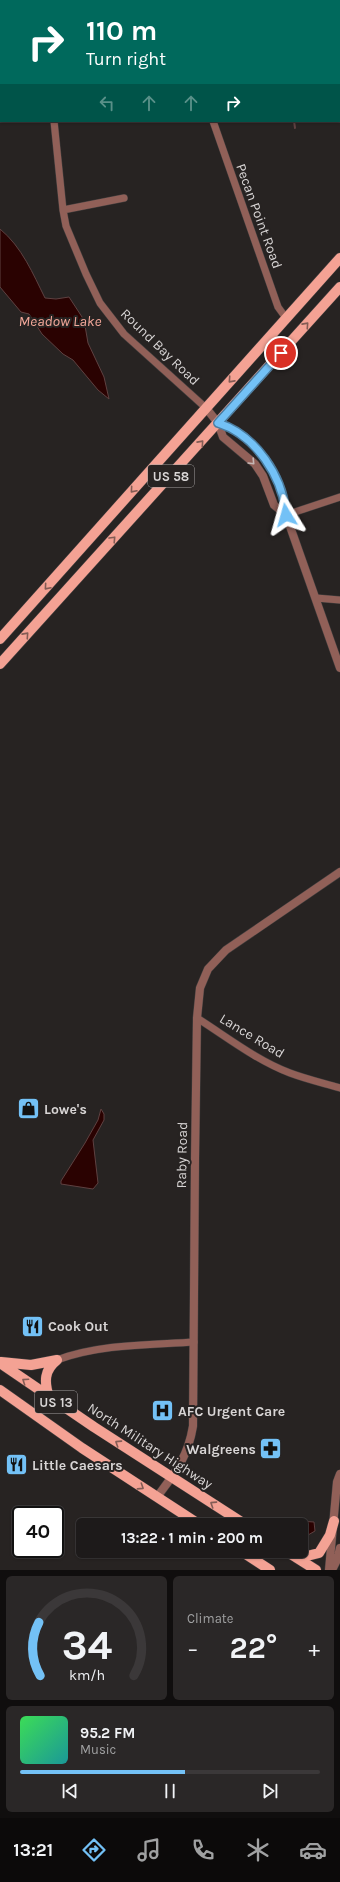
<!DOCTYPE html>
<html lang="en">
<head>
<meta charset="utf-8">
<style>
	:root { --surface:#1d1a1a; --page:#2a2727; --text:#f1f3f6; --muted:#a0a1a2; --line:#3b3839; --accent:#73c1f6 }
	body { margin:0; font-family:Karla,sans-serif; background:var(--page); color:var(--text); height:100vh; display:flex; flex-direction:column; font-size:15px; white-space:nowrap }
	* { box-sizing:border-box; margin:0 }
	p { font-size:13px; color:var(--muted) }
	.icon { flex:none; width:22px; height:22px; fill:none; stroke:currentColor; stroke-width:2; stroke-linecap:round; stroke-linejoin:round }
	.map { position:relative; height:1570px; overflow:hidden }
	.sheet { display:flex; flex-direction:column; gap:6px; padding:6px; background:#100e0e; flex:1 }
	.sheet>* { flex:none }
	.guide { position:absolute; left:0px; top:0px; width:340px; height:122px; box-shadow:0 1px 3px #0004,0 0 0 1px var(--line); background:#00695c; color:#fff; overflow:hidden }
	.speed { position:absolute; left:12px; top:1506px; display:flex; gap:8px; font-size:20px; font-weight:700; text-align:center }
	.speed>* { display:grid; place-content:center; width:52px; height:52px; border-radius:50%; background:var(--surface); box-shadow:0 1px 3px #0004,0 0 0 1px var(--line); line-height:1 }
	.speed .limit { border:2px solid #111; border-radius:6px; background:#fff; color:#111 }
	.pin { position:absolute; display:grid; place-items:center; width:34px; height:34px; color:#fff; margin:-17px; border:2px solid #fff; border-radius:50%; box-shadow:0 1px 4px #0007 }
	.me { position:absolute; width:44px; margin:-22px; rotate:352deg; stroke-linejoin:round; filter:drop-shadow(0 0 3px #0008) }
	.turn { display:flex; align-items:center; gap:14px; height:84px; padding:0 20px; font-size:18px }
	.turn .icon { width:52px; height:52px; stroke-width:2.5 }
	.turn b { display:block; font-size:28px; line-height:34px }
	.lanes { display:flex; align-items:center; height:38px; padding:0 20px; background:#0003; justify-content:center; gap:20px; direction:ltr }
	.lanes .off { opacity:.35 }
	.big { font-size:30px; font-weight:700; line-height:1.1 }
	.sheet .card { flex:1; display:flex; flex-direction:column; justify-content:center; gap:6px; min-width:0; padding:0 14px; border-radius:6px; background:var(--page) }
	.sheet .dial { align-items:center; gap:0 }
	.dial svg { height:104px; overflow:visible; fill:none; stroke:var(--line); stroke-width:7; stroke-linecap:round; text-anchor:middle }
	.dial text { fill:var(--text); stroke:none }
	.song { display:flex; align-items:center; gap:12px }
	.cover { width:48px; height:48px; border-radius:6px; background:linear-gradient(135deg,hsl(130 70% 55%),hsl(180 70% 35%)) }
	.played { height:4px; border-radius:2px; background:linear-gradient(90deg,var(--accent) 55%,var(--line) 55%) }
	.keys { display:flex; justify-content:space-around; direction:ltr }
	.heat { display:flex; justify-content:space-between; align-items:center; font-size:22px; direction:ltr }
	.sheet .tiles { flex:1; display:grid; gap:6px; grid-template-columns:1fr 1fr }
	.card:last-child { grid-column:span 2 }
	.trip { position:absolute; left:76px; top:1518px; width:232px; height:40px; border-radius:6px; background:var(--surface); box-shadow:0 1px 3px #0004,0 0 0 1px var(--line); font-weight:700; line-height:40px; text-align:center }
	.tab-bar { display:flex; height:64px; justify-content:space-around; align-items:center; background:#0c0a0a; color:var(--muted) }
	.tab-bar .icon { width:28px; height:28px }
	.tab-bar .current { color:var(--accent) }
	.tab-bar b { font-size:18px; color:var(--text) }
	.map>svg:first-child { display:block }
	.water { fill:#2a0201; stroke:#5e4141 }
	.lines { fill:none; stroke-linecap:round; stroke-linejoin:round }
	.stream { stroke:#5e4141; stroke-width:2 }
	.minor-casing { stroke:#433f3f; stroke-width:8 }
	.tertiary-casing { stroke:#433f3f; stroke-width:9 }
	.primary-casing { stroke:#433f3f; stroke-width:11 }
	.minor { stroke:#916058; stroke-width:7 }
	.tertiary { stroke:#916058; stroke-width:8 }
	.primary { stroke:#f4a294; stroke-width:10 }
	.oneway { stroke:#835c55 }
	.oneway2 { stroke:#c6b8b6 }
	.route-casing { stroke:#4b7da0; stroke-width:10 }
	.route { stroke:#73c1f6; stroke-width:7 }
	.labels { text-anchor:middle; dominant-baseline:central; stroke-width:4; stroke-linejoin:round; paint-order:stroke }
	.shield { fill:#272322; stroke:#a3a09f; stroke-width:1 }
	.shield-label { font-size:13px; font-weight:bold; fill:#d8d5d5 }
	.street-label { font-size:14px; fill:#d8d5d5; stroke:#272322 }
	.poi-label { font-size:14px; font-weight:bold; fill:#d8d5d5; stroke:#272322; text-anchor:start }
	.water-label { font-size:15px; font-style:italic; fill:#f4a89a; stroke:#272322 }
</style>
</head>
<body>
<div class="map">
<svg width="340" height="1570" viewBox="0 0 340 1570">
	<rect width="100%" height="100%" fill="#272322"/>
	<!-- water -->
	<path class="water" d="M0,229c22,18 33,45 45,69l11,1 13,-2 15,23 4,23 16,34 5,22 -11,-9 -25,-30 -10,-6 -21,-20 -13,-20 -8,-2 -21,-25z
		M101,1109l3,5v6l-11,20 5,43 -5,6 -32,-5v-3l24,-38 13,-23z
		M283,1520l31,2 1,9 -7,4 -7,-4v-6h-10z"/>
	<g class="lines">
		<!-- stream -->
		<path class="stream" d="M306,1v-1
			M294,121l1,7"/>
		<defs>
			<path id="minor" d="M30,0v1
				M172,0v1
				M54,121l9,89 3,16 20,48 14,29 24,31 82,74
				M213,121l65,186 8,11
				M63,210l61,-12
				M286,515l54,-18
				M316,598l24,2
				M197,1018c30,19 59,42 93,55 16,6 33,10 50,15
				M57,1360c43,-16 92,-15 137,-18"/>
			<path id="tertiary" d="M206,408l12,15 5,14 32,27 8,12 11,29 12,10
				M218,423c38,12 65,53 68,92l54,153
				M157,1497c18,-24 31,-40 36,-71l2,-267 2,-141 3,-30 8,-19 18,-19 114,-78
				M329,1570l8,-88 3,-8
				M332,1570l5,-10 3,-12"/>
			<path id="primary" d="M0,639l340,-381
				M0,664l340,-377
				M1,1362l30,3 26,-5
				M0,1363l94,64 152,98
				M0,1390l82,58 118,77
				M49,1397c-5,-15 -5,-27 8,-37
				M241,1551l29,19
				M286,1551l30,19
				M294,1556l9,1 16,-4 11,-18 4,-14"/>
		</defs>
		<!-- minor casing -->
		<use href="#minor" class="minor-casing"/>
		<!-- tertiary casing -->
		<use href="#tertiary" class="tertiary-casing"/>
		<!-- primary casing -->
		<use href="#primary" class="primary-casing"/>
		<!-- minor -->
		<use href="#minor" class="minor"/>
		<!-- tertiary -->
		<use href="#tertiary" class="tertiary"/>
		<!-- primary -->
		<use href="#primary" class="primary"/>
	</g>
	<!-- one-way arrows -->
	<defs><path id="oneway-chevron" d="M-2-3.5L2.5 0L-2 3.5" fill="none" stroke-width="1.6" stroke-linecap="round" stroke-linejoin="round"/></defs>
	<g class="oneway">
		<use href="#oneway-chevron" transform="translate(306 325) rotate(-48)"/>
		<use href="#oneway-chevron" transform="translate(231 380) rotate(132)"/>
		<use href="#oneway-chevron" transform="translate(201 443) rotate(-48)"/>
		<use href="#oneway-chevron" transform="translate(133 490) rotate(131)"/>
		<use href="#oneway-chevron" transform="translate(113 539) rotate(-47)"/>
		<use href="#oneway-chevron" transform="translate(47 587) rotate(131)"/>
		<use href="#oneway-chevron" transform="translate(26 635) rotate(-48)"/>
		<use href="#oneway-chevron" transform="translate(25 1381) rotate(-146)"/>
		<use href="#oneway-chevron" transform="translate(118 1443) rotate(-147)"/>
		<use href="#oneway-chevron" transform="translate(141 1487) rotate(33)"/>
		<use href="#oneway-chevron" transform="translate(213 1504) rotate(-147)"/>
	</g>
	<use class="oneway2" href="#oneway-chevron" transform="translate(252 462) rotate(46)"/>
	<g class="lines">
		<defs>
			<path id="route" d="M281,353l-63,70c38,12 65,54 68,92"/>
		</defs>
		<!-- route casing -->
		<use href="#route" class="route-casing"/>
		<!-- route -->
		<use href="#route" class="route"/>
	</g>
	<!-- icons -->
	<defs>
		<symbol id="shop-square" viewBox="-11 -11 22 22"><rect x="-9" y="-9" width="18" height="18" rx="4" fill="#73c1f6" stroke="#272322"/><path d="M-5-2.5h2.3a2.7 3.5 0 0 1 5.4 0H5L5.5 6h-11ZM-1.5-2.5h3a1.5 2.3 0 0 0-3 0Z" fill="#111"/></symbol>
		<symbol id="restaurant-square" viewBox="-11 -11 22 22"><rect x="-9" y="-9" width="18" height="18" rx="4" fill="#73c1f6" stroke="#272322"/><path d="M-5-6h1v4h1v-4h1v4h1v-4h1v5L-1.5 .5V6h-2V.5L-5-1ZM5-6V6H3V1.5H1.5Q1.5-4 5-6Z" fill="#111"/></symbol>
		<symbol id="hospital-square" viewBox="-11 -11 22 22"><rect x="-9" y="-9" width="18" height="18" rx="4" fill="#73c1f6" stroke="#272322"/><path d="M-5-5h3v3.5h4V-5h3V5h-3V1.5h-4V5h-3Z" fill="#111"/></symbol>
		<symbol id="pharmacy-square" viewBox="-11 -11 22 22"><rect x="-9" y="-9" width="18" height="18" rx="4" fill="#73c1f6" stroke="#272322"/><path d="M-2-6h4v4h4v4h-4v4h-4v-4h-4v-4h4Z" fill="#111"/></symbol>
	</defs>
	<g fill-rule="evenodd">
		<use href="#shop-square" x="16" y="1096" width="25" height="25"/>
		<use href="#restaurant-square" x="20" y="1314" width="25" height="25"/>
		<use href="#hospital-square" x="150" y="1398" width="25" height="25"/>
		<use href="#pharmacy-square" x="258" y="1436" width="25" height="25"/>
		<use href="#restaurant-square" x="4" y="1452" width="25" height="25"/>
	</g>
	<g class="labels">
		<!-- shield labels -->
		<g class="shield">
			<rect x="148" y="465" width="46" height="22" rx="3"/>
			<rect x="35" y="1391" width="42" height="22" rx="3"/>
		</g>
		<g class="shield-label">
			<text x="171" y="476">US 58</text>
			<text x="56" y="1402">US 13</text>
		</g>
		<!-- street labels -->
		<g class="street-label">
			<text transform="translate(259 216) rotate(70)">Pecan Point Road</text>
			<text transform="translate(160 347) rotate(44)">Round Bay Road</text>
			<text transform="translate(252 1036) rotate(31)">Lance Road</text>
			<text transform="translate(182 1155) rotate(-89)">Raby Road</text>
			<text transform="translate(150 1446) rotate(33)">North Military Highway</text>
		</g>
		<!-- poi labels -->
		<g class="poi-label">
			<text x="44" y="1109">Lowe's</text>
			<text x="48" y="1326">Cook Out</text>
			<text x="178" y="1411">AFC Urgent Care</text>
			<text x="256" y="1449" text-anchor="end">Walgreens</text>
			<text x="32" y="1465">Little Caesars</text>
		</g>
		<!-- water labels -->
		<g class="water-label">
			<text x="60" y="321">Meadow Lake</text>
		</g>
	</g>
</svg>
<div class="speed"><div class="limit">40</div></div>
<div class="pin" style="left:281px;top:353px;background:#d93025"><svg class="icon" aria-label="arrive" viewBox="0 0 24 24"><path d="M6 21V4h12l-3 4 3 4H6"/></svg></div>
<svg class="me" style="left:286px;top:515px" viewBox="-20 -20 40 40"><path d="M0-17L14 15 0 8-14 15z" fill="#73c1f6" stroke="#fff" stroke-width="4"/></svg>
<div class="trip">13:22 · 1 min · 200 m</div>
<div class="guide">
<div class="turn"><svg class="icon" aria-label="right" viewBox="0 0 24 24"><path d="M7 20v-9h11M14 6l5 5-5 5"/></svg><div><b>110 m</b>Turn right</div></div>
<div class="lanes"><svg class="icon off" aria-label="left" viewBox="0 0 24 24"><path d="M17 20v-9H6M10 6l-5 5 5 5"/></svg><svg class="icon off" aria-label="ahead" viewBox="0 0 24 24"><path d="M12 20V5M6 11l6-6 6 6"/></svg><svg class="icon off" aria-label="ahead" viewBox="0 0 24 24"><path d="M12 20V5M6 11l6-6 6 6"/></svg><svg class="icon" aria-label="right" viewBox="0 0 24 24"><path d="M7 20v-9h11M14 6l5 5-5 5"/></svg></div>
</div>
</div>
<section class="sheet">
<div class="tiles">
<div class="card dial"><svg viewBox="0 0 100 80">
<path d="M14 69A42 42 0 1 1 86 69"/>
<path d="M14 69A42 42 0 0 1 13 28" stroke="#73c1f6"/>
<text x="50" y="56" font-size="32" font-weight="700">34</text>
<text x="50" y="72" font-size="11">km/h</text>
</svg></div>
<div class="card"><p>Climate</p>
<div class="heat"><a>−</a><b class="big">22°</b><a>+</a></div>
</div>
<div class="card">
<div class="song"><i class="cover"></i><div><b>95.2 FM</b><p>Music</p></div></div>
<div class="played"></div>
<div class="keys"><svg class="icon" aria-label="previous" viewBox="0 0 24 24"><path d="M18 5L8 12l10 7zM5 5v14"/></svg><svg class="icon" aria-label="pause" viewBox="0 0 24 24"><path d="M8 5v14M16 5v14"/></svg><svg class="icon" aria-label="next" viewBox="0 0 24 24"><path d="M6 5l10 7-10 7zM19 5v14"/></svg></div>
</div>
</div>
</section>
<nav class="tab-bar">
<b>13:21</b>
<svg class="icon current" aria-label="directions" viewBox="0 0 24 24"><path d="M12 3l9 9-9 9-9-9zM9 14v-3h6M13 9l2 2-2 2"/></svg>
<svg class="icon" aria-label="music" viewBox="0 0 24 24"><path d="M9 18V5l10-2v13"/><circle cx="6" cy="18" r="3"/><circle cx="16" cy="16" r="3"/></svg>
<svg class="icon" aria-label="phone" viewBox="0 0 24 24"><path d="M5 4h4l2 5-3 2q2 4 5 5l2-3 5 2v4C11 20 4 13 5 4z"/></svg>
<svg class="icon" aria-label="climate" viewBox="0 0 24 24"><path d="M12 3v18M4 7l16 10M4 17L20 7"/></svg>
<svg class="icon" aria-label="car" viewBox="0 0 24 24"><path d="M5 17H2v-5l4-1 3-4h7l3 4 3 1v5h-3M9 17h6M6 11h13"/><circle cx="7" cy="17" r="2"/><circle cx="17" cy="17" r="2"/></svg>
</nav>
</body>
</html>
